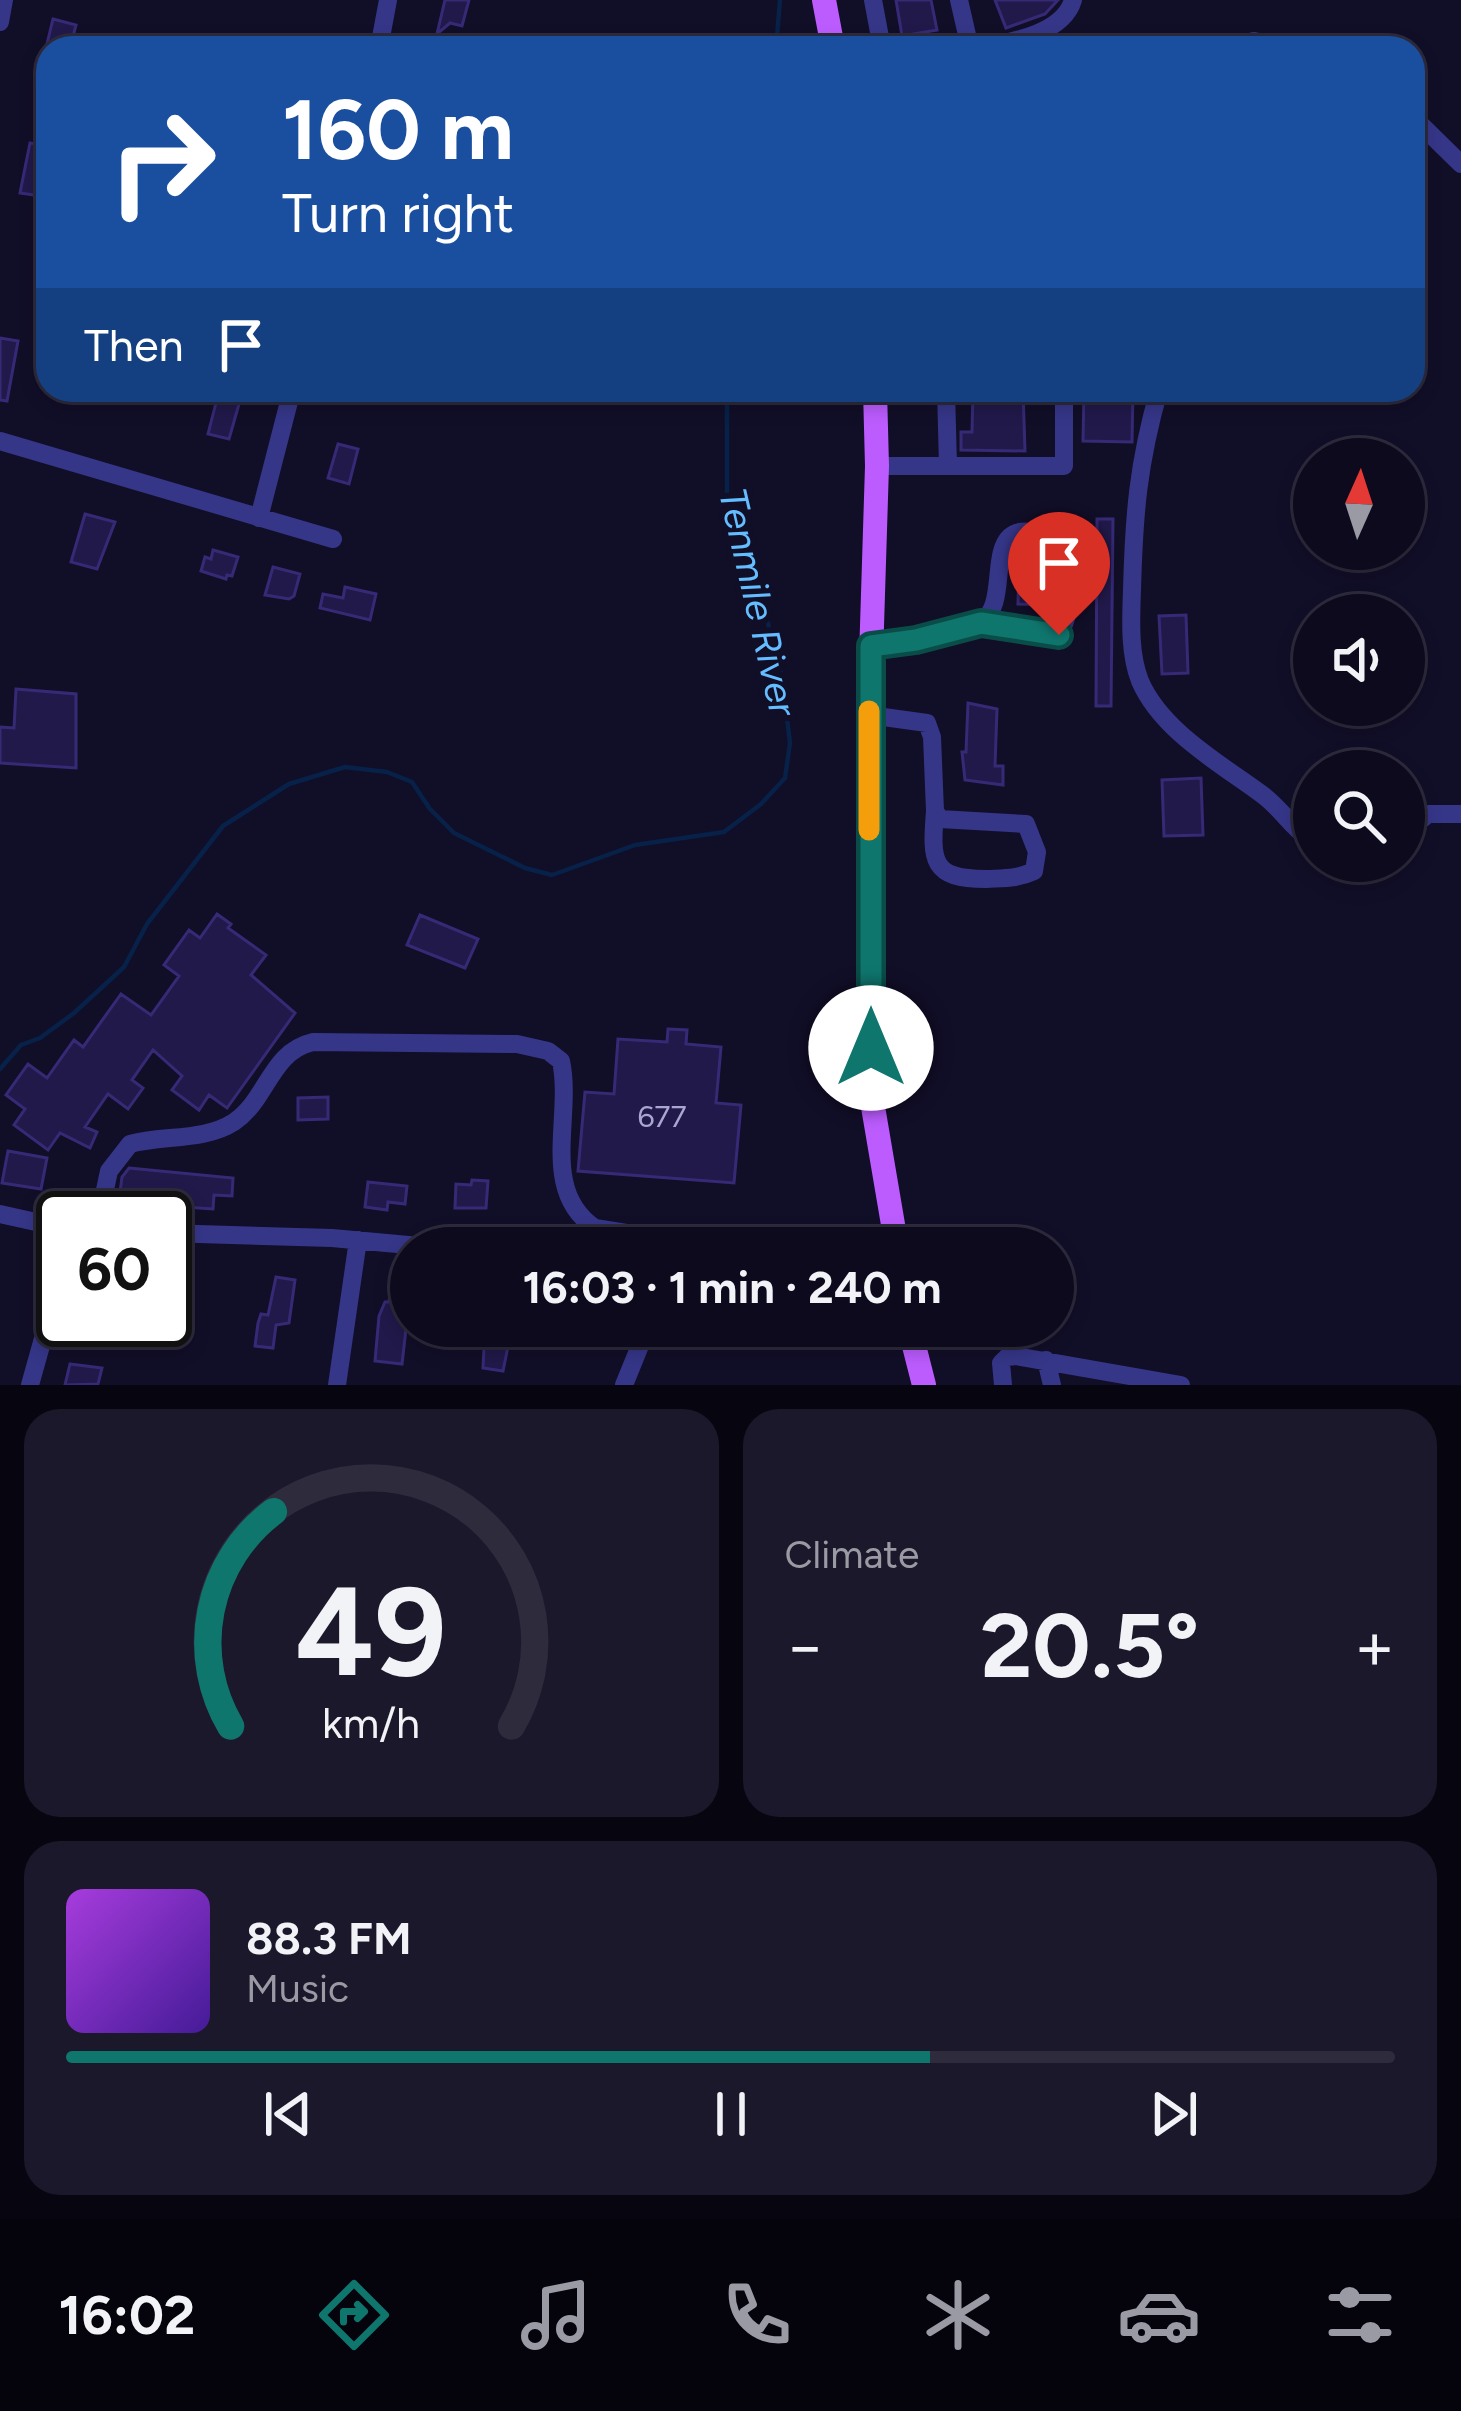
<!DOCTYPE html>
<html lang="en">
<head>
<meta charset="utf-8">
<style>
	:root { --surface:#0d0a1e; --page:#1b182b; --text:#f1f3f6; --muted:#9a9aa4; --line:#2d2b3c; --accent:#0f766e }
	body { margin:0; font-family:Figtree,sans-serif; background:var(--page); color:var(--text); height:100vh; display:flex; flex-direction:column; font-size:45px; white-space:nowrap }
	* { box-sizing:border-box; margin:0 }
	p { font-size:39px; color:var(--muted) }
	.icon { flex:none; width:66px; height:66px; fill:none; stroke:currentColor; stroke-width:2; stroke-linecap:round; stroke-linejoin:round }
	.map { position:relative; height:1385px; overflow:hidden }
	.panel { display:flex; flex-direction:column; gap:24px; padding:24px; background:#070610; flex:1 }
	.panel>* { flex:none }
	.hud { position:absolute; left:36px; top:36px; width:1389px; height:366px; border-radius:36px; box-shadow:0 6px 18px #0003,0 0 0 3px var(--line); background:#1a4fa0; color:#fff; overflow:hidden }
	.needle { width:78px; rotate:3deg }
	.fabs { position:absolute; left:1293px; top:438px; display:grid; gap:24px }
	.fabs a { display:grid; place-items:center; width:132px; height:132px; border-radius:50%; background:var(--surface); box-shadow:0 6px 18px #0003,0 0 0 3px var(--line); font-size:60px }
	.speed { position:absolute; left:36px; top:1191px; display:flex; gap:24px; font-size:60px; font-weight:700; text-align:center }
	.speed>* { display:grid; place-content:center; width:156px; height:156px; border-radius:50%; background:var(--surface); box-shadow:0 6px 18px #0003,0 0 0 3px var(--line); line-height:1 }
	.speed .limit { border:6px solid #111; border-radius:18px; background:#fff; color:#111 }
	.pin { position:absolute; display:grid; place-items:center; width:102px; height:102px; color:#fff; margin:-123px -51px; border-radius:50% 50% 50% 0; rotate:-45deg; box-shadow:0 0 12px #0007 }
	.pin .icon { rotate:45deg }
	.me { position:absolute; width:132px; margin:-66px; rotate:0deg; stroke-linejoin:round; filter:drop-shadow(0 0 9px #0008) }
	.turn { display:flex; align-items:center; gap:42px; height:252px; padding:0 48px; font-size:54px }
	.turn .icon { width:156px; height:156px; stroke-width:2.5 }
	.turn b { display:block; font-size:84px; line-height:102px }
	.then { display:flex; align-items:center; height:114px; padding:0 48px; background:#0003; gap:24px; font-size:45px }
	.big { font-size:90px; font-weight:700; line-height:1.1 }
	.panel .tile { flex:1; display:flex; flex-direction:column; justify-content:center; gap:18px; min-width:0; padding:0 42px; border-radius:36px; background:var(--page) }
	.panel .dial { align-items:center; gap:0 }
	.dial svg { height:312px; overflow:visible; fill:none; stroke:var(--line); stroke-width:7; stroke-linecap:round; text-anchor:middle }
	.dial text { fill:var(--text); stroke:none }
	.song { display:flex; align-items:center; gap:36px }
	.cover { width:144px; height:144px; border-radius:18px; background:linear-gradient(135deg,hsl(280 70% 55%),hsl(260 70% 35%)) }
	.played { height:12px; border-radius:6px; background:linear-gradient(90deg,var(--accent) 65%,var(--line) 65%) }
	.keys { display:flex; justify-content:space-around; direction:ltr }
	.heat { display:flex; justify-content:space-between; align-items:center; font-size:66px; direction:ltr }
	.panel .tiles { flex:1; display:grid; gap:24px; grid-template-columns:1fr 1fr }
	.tile:last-child { grid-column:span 2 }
	.trip { position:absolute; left:390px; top:1227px; width:684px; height:120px; border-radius:60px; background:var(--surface); box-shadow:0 6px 18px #0003,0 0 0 3px var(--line); font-weight:700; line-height:120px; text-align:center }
	.tabs { display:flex; height:192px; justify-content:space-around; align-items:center; background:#05040c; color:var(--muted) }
	.tabs .icon { width:84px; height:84px }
	.tabs .active { color:var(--accent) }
	.tabs b { font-size:54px; color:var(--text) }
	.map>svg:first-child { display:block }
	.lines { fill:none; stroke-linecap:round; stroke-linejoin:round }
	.stream { stroke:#072148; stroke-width:4.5 }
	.building { fill:#21194a; stroke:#362a77; stroke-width:3 }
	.minor { stroke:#363689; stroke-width:18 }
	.major { stroke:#bc5cff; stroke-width:24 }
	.route-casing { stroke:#0a4d48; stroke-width:30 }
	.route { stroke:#0f766e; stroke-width:21 }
	.slow { stroke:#f59e0b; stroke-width:21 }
	.labels { text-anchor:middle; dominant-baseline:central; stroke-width:12; stroke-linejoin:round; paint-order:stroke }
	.number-label { font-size:30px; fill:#aaa6d2 }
	.water-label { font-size:39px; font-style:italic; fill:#63bdff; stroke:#110e28 }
</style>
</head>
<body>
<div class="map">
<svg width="1461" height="1385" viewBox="0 0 1461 1385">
	<rect width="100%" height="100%" fill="#110e28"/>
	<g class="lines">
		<!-- stream -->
		<path class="stream" d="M776,48l4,-48
			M0,1069l21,-24 19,-7 34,-25 50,-46 23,-43 76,-98 66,-42 56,-17 42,5 25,10 18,27 24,24 71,35 27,7 83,-30 89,-13 37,-28 24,-26 5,-35 -8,-66 -21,-80 -34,-90v-117"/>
	</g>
	<!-- building -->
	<path class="building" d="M445,0h24l-7,26 -12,-3 -13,11z
		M896,0h35l6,30 -35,6z
		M995,0h63l-13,14 -39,14z
		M53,19l23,6 -6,23h-24z
		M30,143l18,3 -7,50 -21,-3z
		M0,338l18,3 -11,60 -7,-1z
		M973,390h50l2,61 -64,-1v-18h11z
		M1084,390h49l-1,52 -49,-1z
		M217,399l22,5 -10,35 -21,-5z
		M338,444l20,5 -9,35 -21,-6z
		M85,514l30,8 -18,47 -26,-7z
		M1097,519h16l-2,187h-15z
		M213,550l25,7 -6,19 -5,-1 -1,4 -25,-8 4,-14 6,2z
		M1019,554l32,1 -1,50 -32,-1z
		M273,567l27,7 -6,22 -5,3 -24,-4z
		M345,587l31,7 -6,26 -50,-12 3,-14 20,4z
		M1186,615l2,58 -26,1 -3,-58z
		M16,689l60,5v74l-76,-5v-36l14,1z
		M968,703l29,6 -2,57h8v19l-38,-5 -3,-28h4z
		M1201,778l2,57 -39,1 -2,-56z
		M217,914l14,10 -3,4 38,27 -15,20 44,38 -68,95 -18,-13 -10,15 -27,-20 10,-14 -29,-26 -21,30 11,8 -15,21 -20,-15 -23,33 12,5 -7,16 -30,-15 -12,17 -34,-25 11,-16 -19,-14 22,-31 19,14 27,-38 9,7 38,-53 30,21 28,-39 -15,-11 25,-35 11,8z
		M420,915l58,24 -13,29 -58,-23z
		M668,1029l19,1 -1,14 35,3 -5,56 25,2 -7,78 -156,-12 7,-79 29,2 4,-55 49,3z
		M328,1097v22l-30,1v-22z
		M8,1151l39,7 -6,31 -39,-6z
		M129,1168l104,10 -1,18 -18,-1 -1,14 -59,-4 -1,11 -36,-2 5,-37z
		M472,1180l16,1 -2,27h-31l1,-24 15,1z
		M368,1182l39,4 -2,18 -17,-2 -1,8 -22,-3z
		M276,1277l19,3 -6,43 -13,2 -3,23 -18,-2 3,-23 3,-9 7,1z
		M390,1292l20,2 -8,70 -27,-3 4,-45 6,-14h4z
		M485,1326l27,1 -9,44 -20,-3z
		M70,1364l32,4 -4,16 -33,1z"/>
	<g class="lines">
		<!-- minor -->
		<path class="minor" d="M873,0l9,48
			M959,0l11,48
			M0,22l4,-22
			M379,48l9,-48
			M980,48c31,-6 83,-14 93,-48
			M1223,48l31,-7 33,7
			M1413,117l48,47
			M946,390l2,76
			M1159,390c-21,74 -25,124 -27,200 -1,29 -3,63 8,91 21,49 79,82 120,112 21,14 32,37 54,48
			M0,441l333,98
			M877,466h187v-76
			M259,518l33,-128
			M871,646c30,-4 85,-8 110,-24 37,-22 -12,-125 83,-79 6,27 10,67 -5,92l-78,-12
			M869,715l58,8 5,14 3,74 5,8 86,5 11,28 -3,19c-17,8 -29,7 -48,8 -55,0 -55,-18 -51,-68
			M1404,834l24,-20h33
			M0,1214l63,14
			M99,1218l10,-47 21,-27c33,-9 75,-3 104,-22 34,-23 36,-70 79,-80l204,2 31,7 13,10c12,56 -22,129 34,167l125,20
			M165,1233l167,5 109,10
			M1046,1360l6,25
			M30,1385l14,-50 19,-45
			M337,1385l21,-145
			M624,1385l24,-59
			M1003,1385l-2,-22 6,-6 9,-1 165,29"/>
		<!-- major -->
		<path class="major" d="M824,0l9,48
			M875,390l2,76 -8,256 2,373 26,153
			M909,1326l15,59"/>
	</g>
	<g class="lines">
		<defs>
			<path id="route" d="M871,1048v-402l45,-6 65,-17 78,12"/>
		</defs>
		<!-- route casing -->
		<use href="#route" class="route-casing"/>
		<!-- route -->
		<use href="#route" class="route"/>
		<!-- slow -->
		<path class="slow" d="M869,711v119"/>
	</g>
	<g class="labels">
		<!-- number labels -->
		<g class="number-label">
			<text x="662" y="1116">677</text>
		</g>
		<!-- water labels -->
		<g class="water-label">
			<text transform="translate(758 602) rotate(77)">Tenmile River</text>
		</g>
	</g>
</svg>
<div class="fabs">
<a><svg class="needle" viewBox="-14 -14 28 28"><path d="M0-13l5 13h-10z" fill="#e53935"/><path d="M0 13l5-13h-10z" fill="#9a9aa4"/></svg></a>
<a><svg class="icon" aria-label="sound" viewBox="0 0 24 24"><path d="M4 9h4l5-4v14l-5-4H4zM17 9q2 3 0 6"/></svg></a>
<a><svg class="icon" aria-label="search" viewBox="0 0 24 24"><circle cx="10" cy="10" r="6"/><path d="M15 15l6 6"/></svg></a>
</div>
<div class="speed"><div class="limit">60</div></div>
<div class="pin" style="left:1059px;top:635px;background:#d93025"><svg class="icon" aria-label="arrive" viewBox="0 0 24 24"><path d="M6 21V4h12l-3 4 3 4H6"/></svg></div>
<svg class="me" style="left:871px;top:1048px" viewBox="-20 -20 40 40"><circle r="19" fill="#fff"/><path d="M0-13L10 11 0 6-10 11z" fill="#0f766e"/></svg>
<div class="trip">16:03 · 1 min · 240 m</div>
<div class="hud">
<div class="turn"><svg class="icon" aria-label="right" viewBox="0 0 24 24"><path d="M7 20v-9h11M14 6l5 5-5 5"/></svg><div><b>160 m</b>Turn right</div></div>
<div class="then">Then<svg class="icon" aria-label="arrive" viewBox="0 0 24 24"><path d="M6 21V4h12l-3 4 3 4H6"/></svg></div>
</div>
</div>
<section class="panel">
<div class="tiles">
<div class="tile dial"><svg viewBox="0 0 100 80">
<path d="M14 69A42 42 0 1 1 86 69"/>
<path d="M14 69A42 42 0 0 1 25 14" stroke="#0f766e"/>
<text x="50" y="56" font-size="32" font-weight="700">49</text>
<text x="50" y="72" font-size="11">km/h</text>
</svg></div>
<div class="tile"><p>Climate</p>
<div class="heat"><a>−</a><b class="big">20.5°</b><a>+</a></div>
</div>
<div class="tile">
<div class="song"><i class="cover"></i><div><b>88.3 FM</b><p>Music</p></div></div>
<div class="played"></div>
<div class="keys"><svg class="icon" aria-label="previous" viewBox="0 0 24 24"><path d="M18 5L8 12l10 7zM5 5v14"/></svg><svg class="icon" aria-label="pause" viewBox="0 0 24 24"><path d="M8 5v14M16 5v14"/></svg><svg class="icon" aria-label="next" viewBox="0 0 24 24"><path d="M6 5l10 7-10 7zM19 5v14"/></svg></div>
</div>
</div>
</section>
<nav class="tabs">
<b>16:02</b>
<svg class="icon active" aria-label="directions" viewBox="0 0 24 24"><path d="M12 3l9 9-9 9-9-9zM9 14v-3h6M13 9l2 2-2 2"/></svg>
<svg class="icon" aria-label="music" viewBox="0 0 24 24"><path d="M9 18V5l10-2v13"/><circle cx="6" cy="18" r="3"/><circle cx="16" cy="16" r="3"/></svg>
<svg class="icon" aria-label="phone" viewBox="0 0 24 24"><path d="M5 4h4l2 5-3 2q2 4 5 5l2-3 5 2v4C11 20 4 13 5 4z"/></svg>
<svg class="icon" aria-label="climate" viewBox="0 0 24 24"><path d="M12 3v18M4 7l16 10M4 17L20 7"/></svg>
<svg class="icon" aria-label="car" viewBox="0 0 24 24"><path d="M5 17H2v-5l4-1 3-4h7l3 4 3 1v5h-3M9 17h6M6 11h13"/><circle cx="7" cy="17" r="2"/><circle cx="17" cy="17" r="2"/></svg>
<svg class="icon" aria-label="filters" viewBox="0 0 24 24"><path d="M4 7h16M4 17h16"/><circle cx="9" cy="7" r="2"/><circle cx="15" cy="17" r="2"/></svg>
</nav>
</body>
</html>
